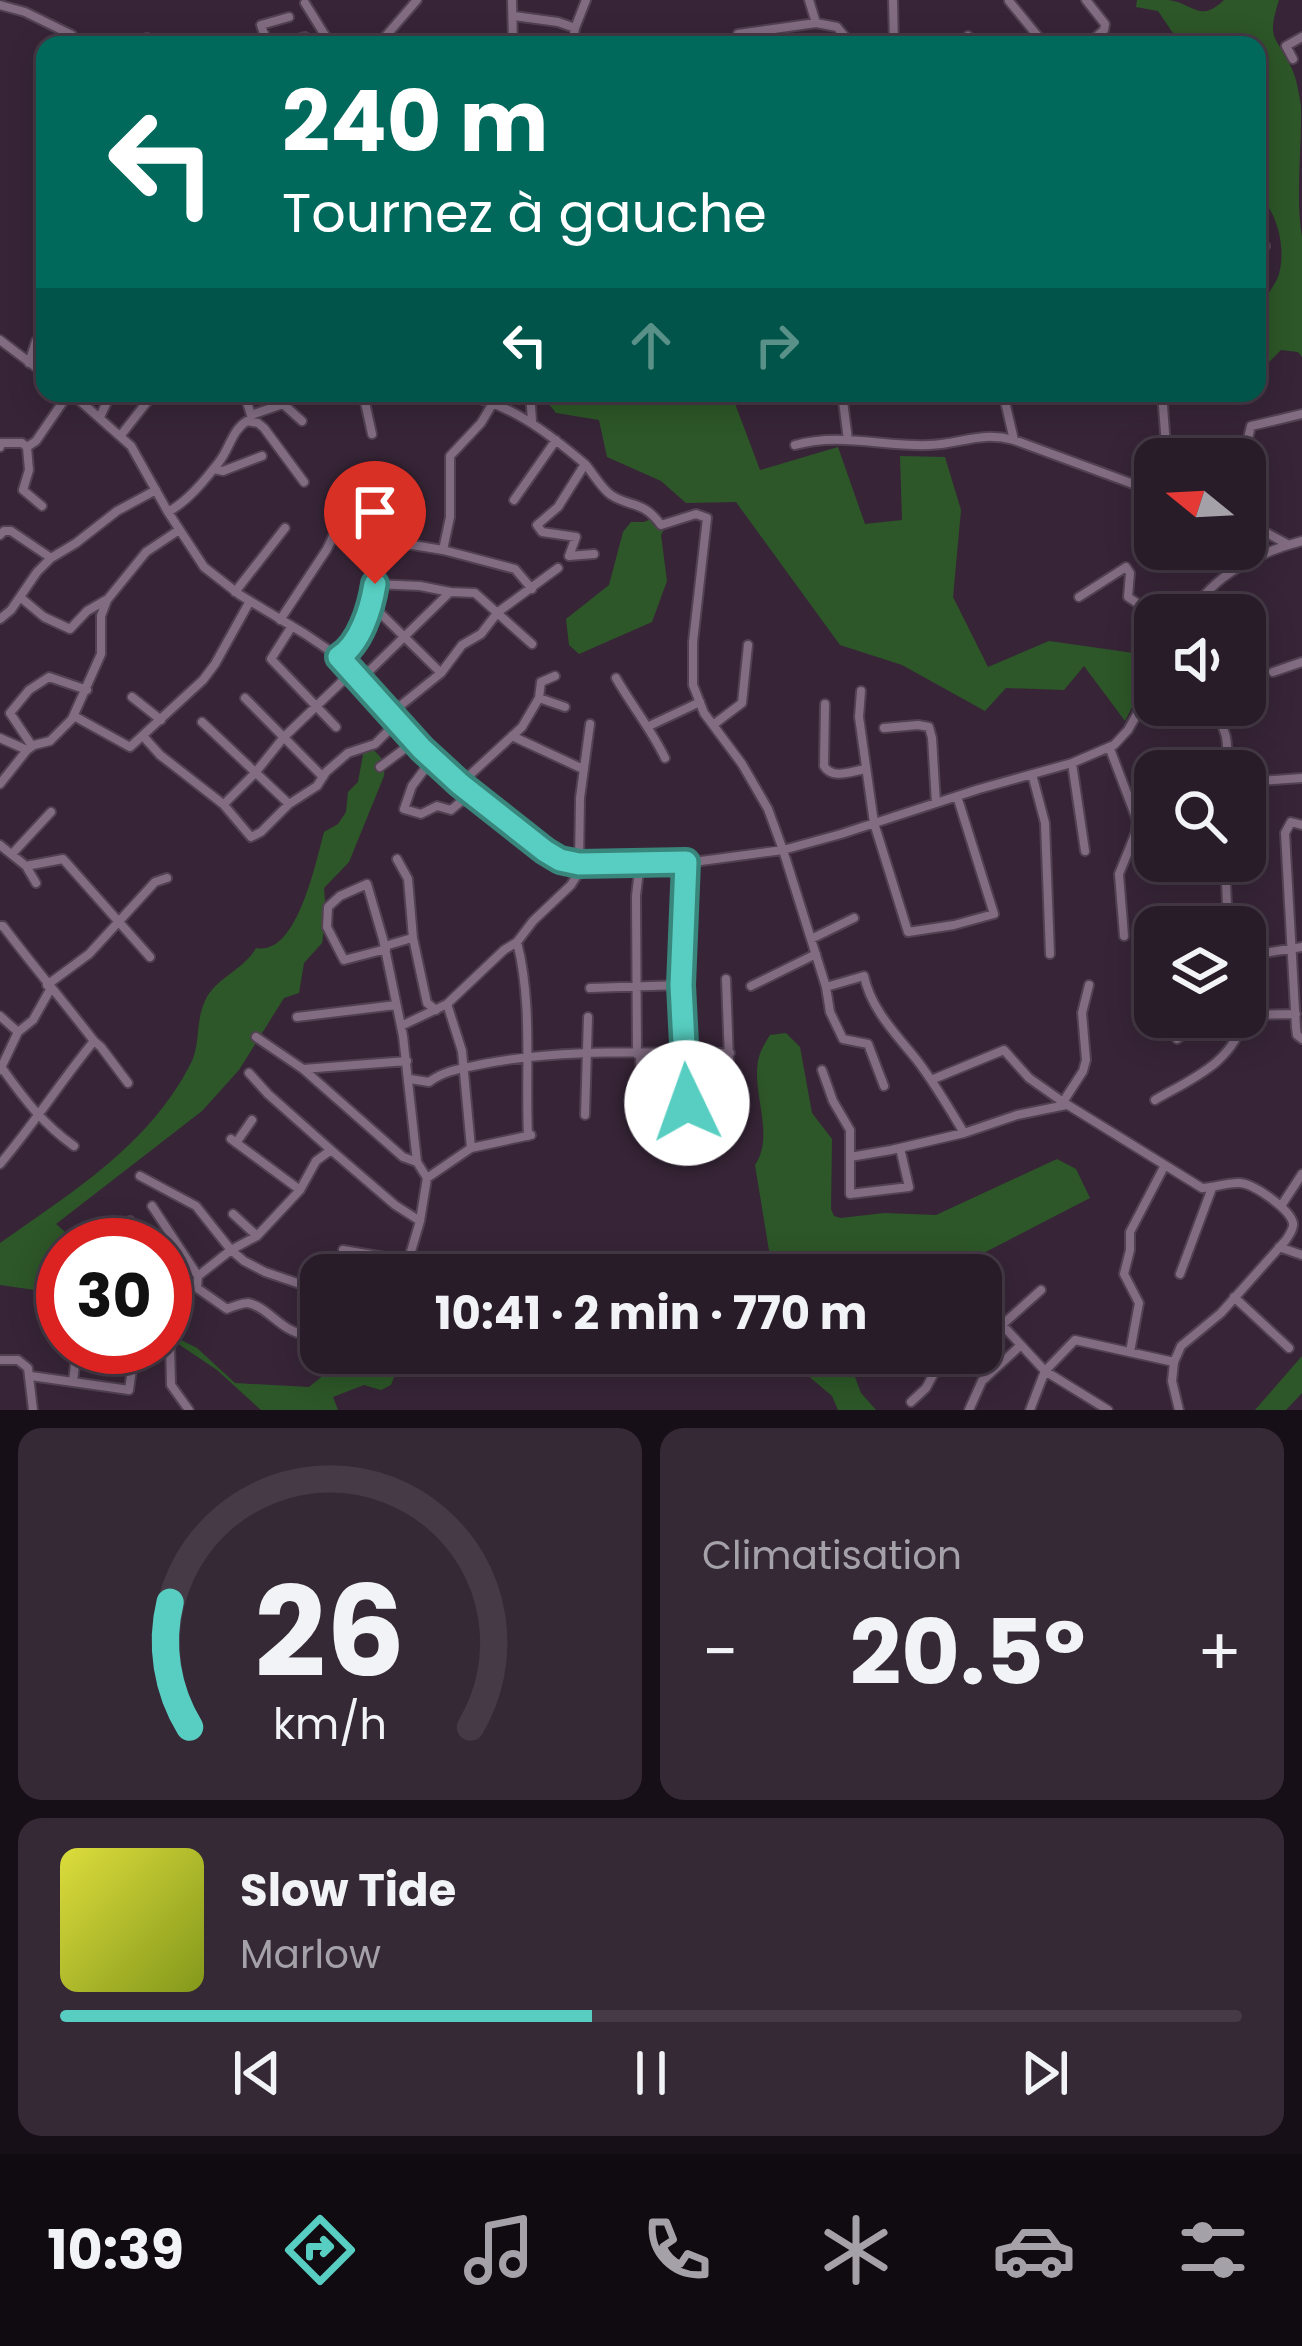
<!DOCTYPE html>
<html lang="fr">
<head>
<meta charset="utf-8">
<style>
	:root { --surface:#291c29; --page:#352935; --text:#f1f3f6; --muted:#a5a1a8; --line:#453a46; --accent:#57cec1 }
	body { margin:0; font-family:Poppins,sans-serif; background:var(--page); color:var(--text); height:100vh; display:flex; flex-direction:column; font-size:45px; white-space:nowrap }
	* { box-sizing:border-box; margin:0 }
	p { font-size:39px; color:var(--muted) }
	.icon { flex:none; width:66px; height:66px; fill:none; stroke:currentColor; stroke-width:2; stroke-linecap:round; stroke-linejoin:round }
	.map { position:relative; height:1410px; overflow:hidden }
	.details { display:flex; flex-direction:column; gap:18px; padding:18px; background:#170f17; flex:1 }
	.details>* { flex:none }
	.top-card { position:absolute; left:36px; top:36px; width:1230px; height:366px; border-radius:24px; box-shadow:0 6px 30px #0003,0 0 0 3px var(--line); background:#00695c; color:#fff; overflow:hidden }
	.needle { width:78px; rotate:288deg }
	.controls { position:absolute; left:1134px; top:438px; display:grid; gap:24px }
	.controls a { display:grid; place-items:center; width:132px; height:132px; border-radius:24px; background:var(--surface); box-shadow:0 6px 30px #0003,0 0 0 3px var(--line); font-size:60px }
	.speed { position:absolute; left:36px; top:1218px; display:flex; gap:24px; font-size:60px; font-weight:700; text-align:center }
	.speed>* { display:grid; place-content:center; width:156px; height:156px; border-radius:50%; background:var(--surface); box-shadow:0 6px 30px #0003,0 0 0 3px var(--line); line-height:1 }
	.speed .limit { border:18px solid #d22; background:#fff; color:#111 }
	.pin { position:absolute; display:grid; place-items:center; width:102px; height:102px; color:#fff; margin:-123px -51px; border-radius:50% 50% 50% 0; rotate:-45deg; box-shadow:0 0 12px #0007 }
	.pin .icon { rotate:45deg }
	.me { position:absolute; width:132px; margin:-66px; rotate:357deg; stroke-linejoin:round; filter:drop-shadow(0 0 9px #0008) }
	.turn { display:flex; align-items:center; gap:42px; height:252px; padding:0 48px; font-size:54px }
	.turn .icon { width:156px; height:156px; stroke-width:2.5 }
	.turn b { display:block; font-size:84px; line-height:102px }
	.lanes { display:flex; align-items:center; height:114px; padding:0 48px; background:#0003; justify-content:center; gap:60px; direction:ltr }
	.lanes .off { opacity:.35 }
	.big { font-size:90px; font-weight:700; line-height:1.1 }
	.details .tile { flex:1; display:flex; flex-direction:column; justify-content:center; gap:18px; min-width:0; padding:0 42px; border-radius:24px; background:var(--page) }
	.details .dial { align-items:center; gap:0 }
	.dial svg { height:312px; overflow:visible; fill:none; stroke:var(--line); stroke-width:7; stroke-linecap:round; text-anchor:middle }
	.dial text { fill:var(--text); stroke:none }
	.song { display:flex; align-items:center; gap:36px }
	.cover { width:144px; height:144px; border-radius:18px; background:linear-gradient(135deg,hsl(60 70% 55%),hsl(70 70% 35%)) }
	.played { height:12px; border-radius:6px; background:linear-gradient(90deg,var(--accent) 45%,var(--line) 45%) }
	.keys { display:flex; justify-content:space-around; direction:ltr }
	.heat { display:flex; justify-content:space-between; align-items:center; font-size:66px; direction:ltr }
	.details .tiles { flex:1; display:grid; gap:18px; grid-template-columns:1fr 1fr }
	.tile:last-child { grid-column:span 2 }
	.trip { position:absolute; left:300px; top:1254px; width:702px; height:120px; border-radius:24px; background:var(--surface); box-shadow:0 6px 30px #0003,0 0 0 3px var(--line); font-weight:700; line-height:120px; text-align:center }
	.tab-bar { display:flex; height:192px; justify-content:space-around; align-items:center; background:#100b10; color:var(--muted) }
	.tab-bar .icon { width:84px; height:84px }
	.tab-bar .on { color:var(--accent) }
	.tab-bar b { font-size:54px; color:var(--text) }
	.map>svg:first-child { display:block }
	.green { fill:#2d5728 }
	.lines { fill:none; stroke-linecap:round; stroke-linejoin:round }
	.street-casing { stroke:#514151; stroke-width:12 }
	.street { stroke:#826c82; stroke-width:8 }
	.route-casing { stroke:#39867d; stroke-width:30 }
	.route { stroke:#57cec1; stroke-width:21 }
</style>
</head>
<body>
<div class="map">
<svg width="1302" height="1410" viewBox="0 0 1302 1410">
	<rect width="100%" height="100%" fill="#372537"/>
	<!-- green -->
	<path class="green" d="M1137,0c10,0 21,0 31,0 26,3 31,24 56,0h55c-14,43 -1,36 13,69 5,11 7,25 9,37 1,43 -6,89 1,131v120l-4,-5 -17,-2 -24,24c0,-18 -3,-40 0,-58 3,-14 17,-27 22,-42 7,-25 -1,-64 -22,-79v-150h-76l-23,-34 -22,-4z
		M540,393h191l29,77 78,-23 27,77 37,-4 -2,-64 45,1 16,53 -8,87 35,70 61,-26 106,15v6l-30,59 -41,-55 -20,24 -58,-2 -21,23 -83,-46 -62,-20 -104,-143 -50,1 -25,-22 -54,-24 -8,-37 -43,-7z
		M656,517l12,6 -7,12 6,46 -15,41 -73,32 -10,-9 -3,-26 43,-34 14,-53 8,-10h13z
		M370,746l15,16 -1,14 -35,86 -25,26 2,27 -4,28 -18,20 -5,30 -15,5 -45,72 -37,41 -146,113 24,21h-17v49l-63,-9v-42c71,-50 149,-98 190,-178 11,-20 5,-43 15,-64 10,-23 39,-31 51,-53 41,9 60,-87 68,-116l14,-8 8,-12 2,-20 10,-10 6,-33z
		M786,1033l14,14 12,66 20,26 -1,70 3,7 7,2 43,-5 52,2 121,-56 19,10 14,29 -149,77h-168l-18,-110c20,-29 -3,-71 3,-104 2,-10 7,-18 12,-26z
		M165,1332l32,16 38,35 74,4c27,-21 59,-57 88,-18l-6,16 -10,5 -17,-5 -31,12 5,13h-77l-44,-40 -52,-35z
		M786,1353h60l15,40 15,17h-38l-6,-14 -45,-38z
		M1302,1356v37l-16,17h-31z"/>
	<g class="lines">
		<defs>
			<path id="street" d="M512,0l1,45
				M809,0l7,23
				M893,0l1,45
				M1086,0l19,24 -1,6 -17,15
				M1009,1l36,44
				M305,3l26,42
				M0,5l25,7 47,23 1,10
				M514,16l44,6 17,6
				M968,36l7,9
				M119,45l28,-7
				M268,45l-7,-20 28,-8
				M277,45l28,-8
				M378,45l39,-45
				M572,45l3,-17 11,-28
				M737,45l1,-11 78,-11 21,4 15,18
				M1293,59l-7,-13 16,-9
				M1257,251l8,-5
				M0,340l45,34
				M29,363l7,-22
				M71,393l60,53 37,66 36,55 36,28 65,39 34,23 83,92 38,35 85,67 24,12h117l97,-13 58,-16 138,-45 93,-26 42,-18 14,-15 27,-47
				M244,393l7,22
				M363,393l9,41
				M458,393c51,10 88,38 127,71l-27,43 -21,18 5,7 34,5 -7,19 25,-2
				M530,393l2,28
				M842,393l6,47
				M1003,393l11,47
				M1162,393l5,66
				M251,415l32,-11 19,17
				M100,417l11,-24
				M121,435l33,-42
				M795,445c44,-13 90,2 134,0 33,-1 50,-14 85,-5l141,52
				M0,447l1,-4h21l5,4 9,-6 33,-48
				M27,447l2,23 -6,20 19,16
				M1243,459l8,-33 51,-12
				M585,464c8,9 16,24 26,31 20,13 32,5 50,30l35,-11 11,4 -14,124v43l11,28 38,51 26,45 15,41 43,137 38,-11c7,33 31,57 52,83 18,23 33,49 48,74
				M214,469l9,2 39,-15
				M514,500l42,-60
				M168,512c20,-11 37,-32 51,-50 11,-14 13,-32 28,-41l11,2 6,5 40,54
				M1245,521l42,23
				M363,527l19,13 61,10 7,-33v-61l31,-33 12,-20
				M0,535l4,-4h7l40,27
				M443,550l72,19 17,20
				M375,584l45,2 30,6 25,1 57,51
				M235,592l50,-64
				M20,597l24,20 26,12 17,-18 19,-11
				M1079,597l47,-30 4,6 -2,24 27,18
				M370,603l71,70
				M1190,615c23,-40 69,-63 112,-74
				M0,619l11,-9 26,-38 14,-14 25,-15 41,-32 39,-21
				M280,620l47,-71 18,-38
				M292,626l-21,33 65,68
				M339,657c32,-21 37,-80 43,-117
				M1273,672l29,-10
				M616,678c16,28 35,51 49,80
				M359,681l91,-89
				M861,691l-2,26 15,106 34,109 46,-7 40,-11 -37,-118
				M132,697l29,23
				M245,698l78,79
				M539,698l26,9
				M825,704l-1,62c8,14 28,5 42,3
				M1208,705c20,22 21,37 18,66
				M390,714l51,-41 21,-28 19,-11 17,-22 60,-44
				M74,716l56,31 73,-67 12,-16 35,-63
				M202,722l87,82
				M713,725l29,-22 6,-58
				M649,726l51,-24
				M884,728l34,-3 11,2 3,11 4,65
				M143,736l17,19 63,49 28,33 10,-5 28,-28 28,-18 9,-14 22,-19 27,-9 22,-22
				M512,736l71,33
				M0,738l27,12
				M32,746l-22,-33 19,-23 20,-13 38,13
				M1110,749l27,71 -1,12 -17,42 5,62
				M1072,763l13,88
				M380,767l35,-26
				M424,770l-12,16 -8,23 17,5 16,-8 14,4 20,-17
				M1032,774l13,49 5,131
				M1245,782l57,-4
				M0,784l27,-34 7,-5 16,-4 22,-22 29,-65v-38l6,-16 39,-48 33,-22
				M460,784l62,-57 17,-29 2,-16 14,-6
				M224,804l31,-31 29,-36 68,-65
				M1302,825l-11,-3 -6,11 11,195 1,7 5,4
				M0,845l26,21 10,17
				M12,854l39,-42
				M397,859l11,20 5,59 14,65 9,7
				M1225,861l3,66
				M686,863l-5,122 6,118
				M579,864l1,-66 10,-74
				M26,866l37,-7 87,98
				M1195,869l13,-8
				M0,926h3c30,40 61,76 91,115 -33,40 -60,83 -94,123
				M811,939l43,-21
				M517,942c16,62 8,130 11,194
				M385,946l27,-8
				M386,949l-42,11 -17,-33 1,-20 12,-11 27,-12 16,55 20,97 14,126
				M1264,953l38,-6
				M1245,974l12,24 -4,19
				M726,979l5,135
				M47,985l42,-31 66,-72 12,-4
				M751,986l65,-32
				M826,987l4,25 13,27 25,5 16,42
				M590,988l91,-3
				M447,1004l15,47 9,97
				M1245,1015l51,-1
				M0,1016l18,16
				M297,1017l99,-12
				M401,1026l46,-22 57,-54 13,-8 16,-21 38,-36 13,-21
				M256,1037l47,32 100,88 14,5 10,16
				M1177,1039l27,-22
				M94,1041l7,6 27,36
				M637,1054l-1,-158 4,-34
				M640,1054l1,63
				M2,1068c22,31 41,56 72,78
				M303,1069l104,-8
				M0,1070l18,-38 15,-12 18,-32
				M822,1070l11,31 17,29v64l59,-7 -9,-39
				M249,1073l19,21 63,56
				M410,1079l19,3c16,-12 35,-14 54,-18 81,-16 165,-11 247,-11
				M931,1080l73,-30 25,28 34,24 139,86c13,0 25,-6 38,-5 14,1 50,26 53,40 1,6 -4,12 -7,17l-65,73 -40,33 -7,16 -2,19 7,29
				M1155,1100c38,-22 79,-38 89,-83
				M1063,1102l20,-31 3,-11 -4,-47 7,-28
				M585,1115l3,-98
				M231,1139l69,51
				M236,1143l16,-23
				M850,1157l41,-7 73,-17 53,-18 49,-10
				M140,1176l56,30 35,44 13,11 21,11 56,19
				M152,1206l46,70 -1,12 30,21c4,-2 16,-6 21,-6 20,4 33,28 57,32 6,-6 9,-5 16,-3
				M1281,1206l21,-32
				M233,1214l24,22
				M130,1221l-6,19 7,5
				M1279,1247l23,8
				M343,1250l65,11
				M1180,1274l32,-86
				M404,1275l16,-54 7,-43 44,-30 60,-13
				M198,1276l33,-26 26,-14 43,-46 16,-29 15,-11 64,55 25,16
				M1234,1297l55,51
				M981,1302l64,69 63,39
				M981,1324l12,-9
				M1002,1325l39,-35
				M170,1345l1,40 18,25
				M1130,1352l9,-49 -15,-29 6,-24v-18l35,-67
				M0,1360h18l10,8 5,42
				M855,1368l19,-15
				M31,1376l98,14 6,-43
				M73,1382l4,-35
				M911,1402l15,-14 19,-35
				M969,1410l13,-29 39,-36
				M1030,1410l15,-39 30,-31 99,22"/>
		</defs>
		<!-- street casing -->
		<use href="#street" class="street-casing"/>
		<!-- street -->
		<use href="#street" class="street"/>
	</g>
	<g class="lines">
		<defs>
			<path id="route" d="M375,584c-4,25 -15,60 -36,73l83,92 38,35 85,67 15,9 19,4 107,-2 -5,123 6,118"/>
		</defs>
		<!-- route casing -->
		<use href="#route" class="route-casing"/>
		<!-- route -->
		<use href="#route" class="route"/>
	</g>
</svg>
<div class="controls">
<a><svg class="needle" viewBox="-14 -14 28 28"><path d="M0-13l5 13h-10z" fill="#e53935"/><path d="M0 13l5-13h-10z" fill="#a5a1a8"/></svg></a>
<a><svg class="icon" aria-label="sound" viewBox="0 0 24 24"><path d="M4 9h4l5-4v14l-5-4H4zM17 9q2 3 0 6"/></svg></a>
<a><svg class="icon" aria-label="search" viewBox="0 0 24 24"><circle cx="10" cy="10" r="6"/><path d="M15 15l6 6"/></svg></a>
<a><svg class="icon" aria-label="layers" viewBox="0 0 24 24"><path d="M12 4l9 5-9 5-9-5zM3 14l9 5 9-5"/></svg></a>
</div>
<div class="speed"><div class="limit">30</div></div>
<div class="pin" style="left:375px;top:584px;background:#d93025"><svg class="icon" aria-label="arrive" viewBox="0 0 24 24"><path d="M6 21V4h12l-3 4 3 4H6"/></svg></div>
<svg class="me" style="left:687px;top:1103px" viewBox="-20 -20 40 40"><circle r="19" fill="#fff"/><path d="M0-13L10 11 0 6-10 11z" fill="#57cec1"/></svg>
<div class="trip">10:41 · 2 min · 770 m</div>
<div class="top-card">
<div class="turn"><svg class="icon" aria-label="left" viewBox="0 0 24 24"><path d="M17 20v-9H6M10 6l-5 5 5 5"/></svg><div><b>240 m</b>Tournez à gauche</div></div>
<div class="lanes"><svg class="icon" aria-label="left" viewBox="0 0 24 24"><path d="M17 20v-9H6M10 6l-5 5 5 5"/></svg><svg class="icon off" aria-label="ahead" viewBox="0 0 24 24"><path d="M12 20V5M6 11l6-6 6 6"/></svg><svg class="icon off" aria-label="right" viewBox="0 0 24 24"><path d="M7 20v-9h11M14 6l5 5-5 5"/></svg></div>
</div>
</div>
<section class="details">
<div class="tiles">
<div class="tile dial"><svg viewBox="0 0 100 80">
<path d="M14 69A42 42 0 1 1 86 69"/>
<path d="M14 69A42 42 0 0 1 9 37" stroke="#57cec1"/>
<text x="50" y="56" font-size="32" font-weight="700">26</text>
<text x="50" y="72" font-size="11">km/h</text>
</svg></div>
<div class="tile"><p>Climatisation</p>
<div class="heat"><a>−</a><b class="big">20.5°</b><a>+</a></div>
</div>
<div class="tile">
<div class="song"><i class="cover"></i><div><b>Slow Tide</b><p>Marlow</p></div></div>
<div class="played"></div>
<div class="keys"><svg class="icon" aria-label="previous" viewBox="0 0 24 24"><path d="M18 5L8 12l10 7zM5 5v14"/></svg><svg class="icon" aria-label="pause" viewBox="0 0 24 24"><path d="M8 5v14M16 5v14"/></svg><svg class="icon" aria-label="next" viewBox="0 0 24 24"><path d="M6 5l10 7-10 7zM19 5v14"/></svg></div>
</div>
</div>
</section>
<nav class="tab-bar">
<b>10:39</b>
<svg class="icon on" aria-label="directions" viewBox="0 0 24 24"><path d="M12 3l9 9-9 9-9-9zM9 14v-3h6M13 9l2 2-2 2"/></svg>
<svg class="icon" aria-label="music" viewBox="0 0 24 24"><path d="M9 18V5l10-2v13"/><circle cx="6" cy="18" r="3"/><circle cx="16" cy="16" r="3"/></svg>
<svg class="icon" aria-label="phone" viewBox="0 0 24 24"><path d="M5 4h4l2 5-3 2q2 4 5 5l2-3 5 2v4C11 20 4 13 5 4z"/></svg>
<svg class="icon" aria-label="climate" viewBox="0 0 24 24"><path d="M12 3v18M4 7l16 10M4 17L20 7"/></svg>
<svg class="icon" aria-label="car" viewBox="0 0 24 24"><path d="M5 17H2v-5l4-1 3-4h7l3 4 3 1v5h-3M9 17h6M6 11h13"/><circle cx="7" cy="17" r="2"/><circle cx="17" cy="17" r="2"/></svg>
<svg class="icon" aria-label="filters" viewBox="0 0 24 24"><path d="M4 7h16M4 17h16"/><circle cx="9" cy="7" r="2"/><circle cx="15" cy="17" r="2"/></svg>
</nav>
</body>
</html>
